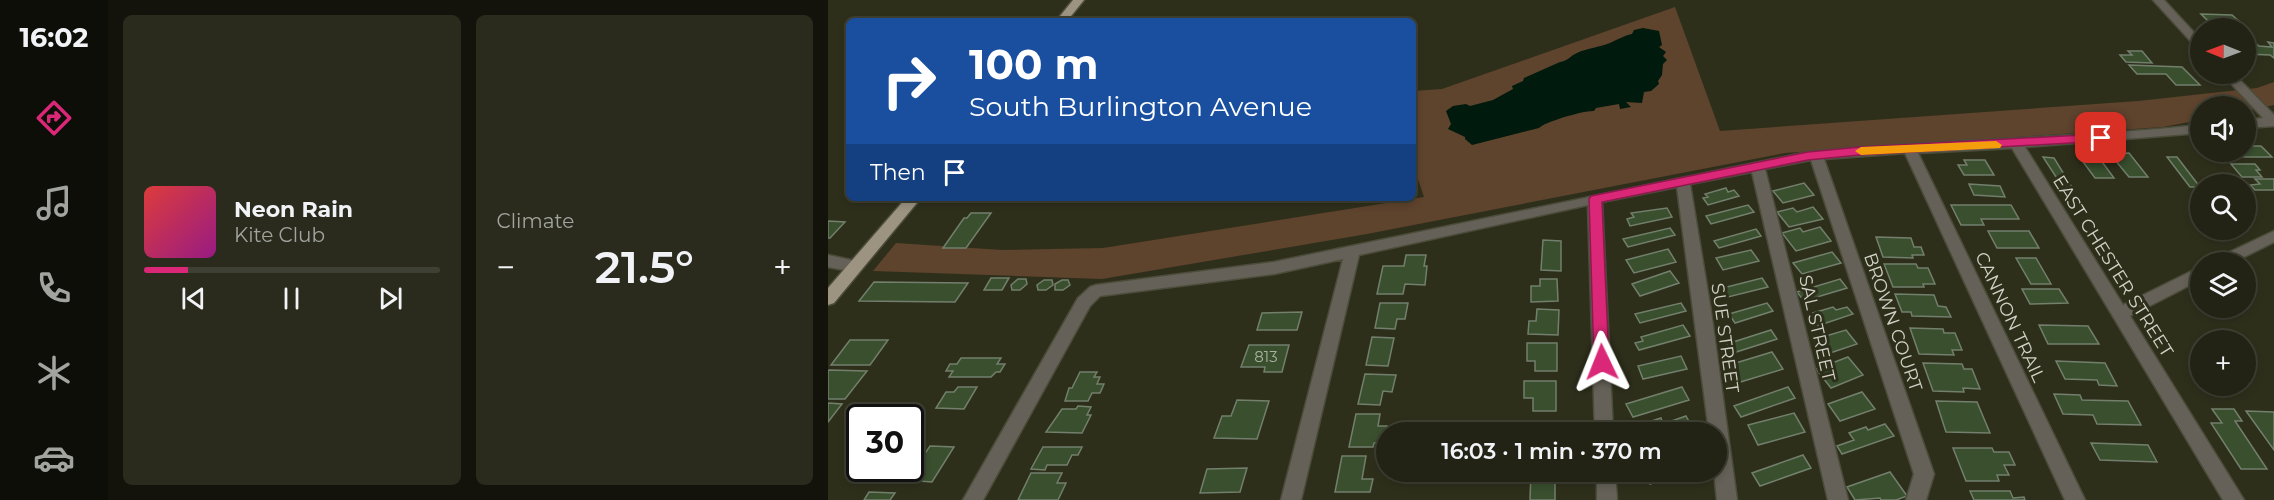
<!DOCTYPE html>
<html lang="en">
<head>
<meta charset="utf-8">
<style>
	:root { --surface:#222314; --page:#2a2b1d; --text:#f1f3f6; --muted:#a2a4a0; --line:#3f4034; --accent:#db2777 }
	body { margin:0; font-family:Montserrat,sans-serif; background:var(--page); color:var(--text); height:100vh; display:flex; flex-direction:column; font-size:22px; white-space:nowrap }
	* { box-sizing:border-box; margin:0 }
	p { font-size:20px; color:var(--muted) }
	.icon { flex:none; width:33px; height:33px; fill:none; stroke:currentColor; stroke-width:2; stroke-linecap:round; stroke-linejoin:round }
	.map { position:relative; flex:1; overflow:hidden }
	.panel { display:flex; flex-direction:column; gap:15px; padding:15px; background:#13130b; width:720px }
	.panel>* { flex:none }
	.top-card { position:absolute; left:18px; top:18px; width:570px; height:183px; border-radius:9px; box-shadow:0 3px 9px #0003,0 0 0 2px var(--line); background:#1a4fa0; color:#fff; overflow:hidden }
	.needle { width:39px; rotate:271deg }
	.fabs { position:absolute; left:1362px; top:18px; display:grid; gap:12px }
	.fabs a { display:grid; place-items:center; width:66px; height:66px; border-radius:50%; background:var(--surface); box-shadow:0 3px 9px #0003,0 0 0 2px var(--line); font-size:30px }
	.speed { position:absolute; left:18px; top:404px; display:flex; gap:12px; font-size:30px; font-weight:700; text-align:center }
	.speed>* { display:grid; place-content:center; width:78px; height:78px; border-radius:50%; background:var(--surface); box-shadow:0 3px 9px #0003,0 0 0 2px var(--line); line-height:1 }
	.speed .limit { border:3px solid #111; border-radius:9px; background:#fff; color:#111 }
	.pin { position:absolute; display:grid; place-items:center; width:51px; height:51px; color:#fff; margin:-26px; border-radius:12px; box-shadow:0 3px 9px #0006 }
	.me { position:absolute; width:66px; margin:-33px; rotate:358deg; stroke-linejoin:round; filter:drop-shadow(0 0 4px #0008) }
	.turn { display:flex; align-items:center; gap:21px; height:126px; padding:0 24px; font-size:27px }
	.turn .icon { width:78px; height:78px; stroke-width:2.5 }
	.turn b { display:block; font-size:42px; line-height:51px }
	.then { display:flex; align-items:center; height:57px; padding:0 24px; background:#0003; gap:12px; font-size:22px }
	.big { font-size:45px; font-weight:600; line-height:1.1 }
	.panel .tile { flex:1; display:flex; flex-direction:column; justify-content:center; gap:9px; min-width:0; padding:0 21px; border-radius:9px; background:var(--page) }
	.song { display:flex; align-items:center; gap:18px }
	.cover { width:72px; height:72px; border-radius:9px; background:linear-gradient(135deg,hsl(0 70% 55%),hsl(310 70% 35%)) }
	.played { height:6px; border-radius:3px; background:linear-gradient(90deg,var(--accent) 15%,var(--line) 15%) }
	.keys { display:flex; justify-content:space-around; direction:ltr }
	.heat { display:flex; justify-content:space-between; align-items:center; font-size:33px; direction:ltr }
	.panel .tiles { flex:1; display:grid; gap:15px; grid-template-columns:repeat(2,1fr) }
	.trip { position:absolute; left:548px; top:422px; width:351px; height:60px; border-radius:30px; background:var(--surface); box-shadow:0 3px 9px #0003,0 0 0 2px var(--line); font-weight:600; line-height:60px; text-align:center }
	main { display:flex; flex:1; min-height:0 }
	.menu { display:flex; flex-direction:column; width:108px; justify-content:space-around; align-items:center; background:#0e0e08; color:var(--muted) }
	.menu .icon { width:42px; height:42px }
	.menu .current { color:var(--accent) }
	.menu b { font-size:27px; color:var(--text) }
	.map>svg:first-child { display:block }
	.green { fill:#5e432d }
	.water { fill:#001a0d }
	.building { fill:#394f2e; stroke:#727f6c; stroke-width:1.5 }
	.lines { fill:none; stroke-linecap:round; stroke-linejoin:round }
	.street-casing { stroke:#4b4c3a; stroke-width:3 }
	.primary-casing { stroke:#4b4c3a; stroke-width:3 }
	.street { fill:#656158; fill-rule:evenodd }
	.primary { fill:#9c9381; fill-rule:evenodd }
	.route { fill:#db2777; stroke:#8e194d; stroke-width:1.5 }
	.slow { fill:#f59e0b }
	.labels { text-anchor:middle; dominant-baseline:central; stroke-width:6; stroke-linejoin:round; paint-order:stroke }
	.number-label { font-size:15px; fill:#abb1a0 }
	.street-label { font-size:18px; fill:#d1d2c6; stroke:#2e2f1b }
</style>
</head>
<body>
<main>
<nav class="menu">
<b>16:02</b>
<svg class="icon current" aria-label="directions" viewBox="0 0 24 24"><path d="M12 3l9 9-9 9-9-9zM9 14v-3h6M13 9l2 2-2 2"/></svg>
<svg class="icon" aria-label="music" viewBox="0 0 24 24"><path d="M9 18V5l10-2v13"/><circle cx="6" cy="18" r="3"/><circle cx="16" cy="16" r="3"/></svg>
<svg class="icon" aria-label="phone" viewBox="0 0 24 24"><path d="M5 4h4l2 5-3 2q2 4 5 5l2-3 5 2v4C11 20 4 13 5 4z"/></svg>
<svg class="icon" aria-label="climate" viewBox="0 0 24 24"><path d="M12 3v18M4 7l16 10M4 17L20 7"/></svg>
<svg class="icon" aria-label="car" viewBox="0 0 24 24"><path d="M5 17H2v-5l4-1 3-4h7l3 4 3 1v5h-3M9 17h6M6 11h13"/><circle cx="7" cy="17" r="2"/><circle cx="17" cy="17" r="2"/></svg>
</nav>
<section class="panel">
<div class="tiles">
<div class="tile">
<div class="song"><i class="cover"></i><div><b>Neon Rain</b><p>Kite Club</p></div></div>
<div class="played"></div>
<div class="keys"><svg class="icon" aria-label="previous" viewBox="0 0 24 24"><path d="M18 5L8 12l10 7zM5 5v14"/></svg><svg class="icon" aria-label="pause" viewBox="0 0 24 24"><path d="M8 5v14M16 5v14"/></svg><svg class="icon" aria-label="next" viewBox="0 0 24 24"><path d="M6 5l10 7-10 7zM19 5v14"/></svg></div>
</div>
<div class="tile"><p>Climate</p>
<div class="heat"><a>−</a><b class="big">21.5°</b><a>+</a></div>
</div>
</div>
</section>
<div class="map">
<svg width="1446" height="500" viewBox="0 0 1446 500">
	<rect width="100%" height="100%" fill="#2e2f1b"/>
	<!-- green -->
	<path class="green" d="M847,7l45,124 418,-30 119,-13 17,-6v23l-28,6v-5h-46v14l-37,7 -378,26 -418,81 -265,45 -229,-8 23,-28 106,7 101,-2 321,-51 -11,-33v-73l29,-2z"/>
	<!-- water -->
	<path class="water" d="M815,28l16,3 3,14 -3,2 7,5 -3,4 4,4 -4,4 -1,11 -4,6 1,3 -8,7 -7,1 -2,11 -16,-1 5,5 -11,2 -1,-5 -23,4 -2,3c-9,-1 -50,11 -55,17l-67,17 -7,-6v-2l-17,-8 3,-5 -5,-13 7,-5 13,-2 4,2 23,-6 20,-11 -1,-3 11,-5 1,-3 36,-16c8,-1 10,-6 17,-9 10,-5 24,-6 33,-10 7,-3 13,-7 22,-9l2,-4z"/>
	<!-- building -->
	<path class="building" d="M1373,14l31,1 17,15 -22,-2 -8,-7h-11z
		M1418,35l13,11 13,1 -4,-5 6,1v15l-4,-3 -24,-1z
		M1300,51h14l10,12 -26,-1 -6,-7h12z
		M1301,65l53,2 18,18h-24l-10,-11h-29z
		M1418,146h15l11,11h-41l-4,-5h19z
		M1301,153l19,24h-19l-19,-23z
		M1250,155h19l17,23h-19z
		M1215,157l11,1 18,29 -10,-1z
		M1339,157h10l23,30h-10z
		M1136,160h21l9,15h-30l-6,-10h9z
		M1403,164h24l5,6h-4l6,7h-20z
		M1427,179h19v11h-19l-5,-5 10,-1z
		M976,183l10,12 -31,8 -10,-12z
		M1141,184l31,2 5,11 -31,-2z
		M898,188l2,4 6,-2 5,6 -31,9 -5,-7 5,-1 -3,-3z
		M920,205l6,7 -43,12 -5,-8z
		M1123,205h60l8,14h-38l3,6h-23z
		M985,207l10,12 -34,8 -12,-15 16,-4 4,4z
		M839,208l5,9 -42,9 -3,-7 7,-2 -3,-4z
		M143,213h20l-25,35h-23l21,-30h3z
		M0,221l17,1 -15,16h-2z
		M992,227l11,14 -35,10 -14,-18 18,-5 3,4z
		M842,228l5,7 -47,12 -5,-8z
		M928,229l5,7 -42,12 -5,-7z
		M1160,231h41l10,17h-42z
		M1048,237l35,1 3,9h7l3,8h-12l1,3 -30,-1z
		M715,240l18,1v30l-20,-1z
		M840,249l8,13 -42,11 -8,-13z
		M923,250l8,11 -36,9 -7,-12z
		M1004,252l9,11 -39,11 -9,-11z
		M578,255h20l-2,11h3l-2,19 -20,-1 -2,10h-26l6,-28h21z
		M1188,258h20l15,26h-20z
		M1056,264h32l2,4h10l7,16h-12l1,3h-31z
		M842,271l9,12 -39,13 -8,-12z
		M163,278h18l-7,12h-18z
		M934,278l6,9 -44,11 -5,-9z
		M190,279h8l1,5 -7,6h-8l-1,-5z
		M712,279h17l1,22 -27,1v-16h9z
		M1012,279l7,9 -43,13 -7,-9z
		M216,280h8l1,5 -7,5h-8l-1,-5z
		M234,280h6l2,5 -7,5h-8v-6z
		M46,282l94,1 -13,19 -96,-1z
		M1194,289h37l9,14 -38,1z
		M1067,294l39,1 4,11 8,1 5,10 -39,-1 -1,-4h-9z
		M552,303h28l-3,16h-8l-2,10 -20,-1z
		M853,303l5,8 -46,12 -5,-9z
		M939,303l6,8 -38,12 -6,-9z
		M1005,307l3,3 11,-3 6,7 -39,13 -5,-7 8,-2 -4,-5z
		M709,309l22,1 -1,25 -30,-1 1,-13h7z
		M474,312l-5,18h-40l5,-17z
		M855,325l7,11 -51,14 -4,-7 8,-2 -2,-4z
		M1211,325l49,1 11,18h-51z
		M1082,328l33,1 1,4h11l7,17h-10l2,5 -35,-1z
		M943,330l6,9 -44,14 -6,-9z
		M1018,330l11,14 -27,9 -11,-15z
		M544,337l22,1 -6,28 -22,-1z
		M22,340h38l-18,25h-39z
		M699,343h30v28h-22v-10h-8z
		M421,345h40l-7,27h-18l1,-5h-24z
		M944,352l11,17 -46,14 -11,-17z
		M853,356l6,13 -44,10 -5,-13z
		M1020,357l15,18 -32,13 -15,-19z
		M133,358h40l-4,6h8l-5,8h-4l-5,5h-42l4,-6h-7l4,-7h7z
		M1228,361l49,2 12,23 -18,-1 -2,-5 -32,-1z
		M1095,363l39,1 2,5h8l8,20 -17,-1 1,4 -31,-1z
		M0,371l1,-1 38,1 -22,28h-17z
		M252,372h17l-3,5h6l-3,7h7l-4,9h-8l-4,8h-23l4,-13h3z
		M537,374l31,1 -4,17 -9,-1 -3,14 -22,-1z
		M696,381h32v30h-23v-13h-9z
		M130,387h19l-13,22 -28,-1 10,-16h8z
		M854,387l7,13 -56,17 -7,-13z
		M960,387l7,11 -54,19 -7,-11z
		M1034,392l13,17 -35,12 -12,-17z
		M1226,394l26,1 2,5 46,1 13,24 -44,-1 -4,-9 -30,-1z
		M409,400l32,1 -12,38 -43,-1 8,-22h9z
		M1108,401l41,1 13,31 -44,-1z
		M0,403l14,1 -14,18z
		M250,406l13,1 -4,8h4l-9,18 -36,-1 16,-23h14z
		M1384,409h22l8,12h-7l32,48h-26l-30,-46h11z
		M1418,411l28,1v38z
		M966,413l11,19 -47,13 -10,-20z
		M528,414h24l-2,12h9l-3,17h-10l-1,4h-24z
		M858,416l9,16h-55l-4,-6 25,-8 2,6z
		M705,421l23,1 -1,10h-23z
		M1057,424l9,12 -52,18 -5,-8 17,-6 -5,-7 17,-6 2,3z
		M1263,443l57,2 9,17 -57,-2z
		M102,446l24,1 -22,35 -25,-2z
		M215,447h39l-4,8h-6l-5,10h-20l-2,5 -14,-1z
		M1125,448h39l2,4h15l6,13h-11l5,10h-12l2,6h-33z
		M975,455l8,13 -51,18 -8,-13z
		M514,456h24l-4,23h11l-3,13h-35z
		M419,468l-7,24 -40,1 7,-24z
		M703,471h24v29h-25z
		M862,471l-40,13 -5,-11 4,-2z
		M1062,472l17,24 -11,4h-15l-1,-2 -25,2 -8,-13z
		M203,473h31l-5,10h9l-8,17h-40z
		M1142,491h40l3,7 11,-1 1,3h-51z
		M41,492l26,1 -5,7h-26z"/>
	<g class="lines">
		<defs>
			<path id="street" d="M1325,0h11l36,39v9l-4,-1z
				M1394,74h12l40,41v11l-28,2v-8l17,-2z
				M1372,125v8l-175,14 98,158 77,-38v13l-70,36 114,184h-21l-211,-352 -94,5 167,347h-20l-160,-347 -81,6 110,315 -8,26h-20l8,-26 -103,-314 -46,9 83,331h-20l-76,-328 -62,12 21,127 26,189h-20l-3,-29h2v-39h-7l-32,-245 -75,15 11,230h-18l-7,-227 -229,50 -58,245h-20l62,-241 -69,15 -174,22 -10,10 -107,194h-20l115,-202 12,-11 6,-2 178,-23 534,-110c130,-13 262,-13 392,-27z
				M1446,231v11l-40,20h-20l3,-4z
				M0,255l32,7 3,4 -3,4 -5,2 -27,-5z
				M769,471h18l2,29h-20z"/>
			<path id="primary" d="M245,0h11l-17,21h-11z
				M78,198h15l-87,105 -6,2v-17z"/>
		</defs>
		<!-- street casing -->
		<use href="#street" class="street-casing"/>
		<!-- primary casing -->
		<use href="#primary" class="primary-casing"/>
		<!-- street -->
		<use href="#street" class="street"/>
		<!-- primary -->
		<use href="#primary" class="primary"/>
	</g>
	<!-- route -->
	<path class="route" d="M1273,134l6,4 -2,3 -245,14 -52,5 -206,42 7,160 -2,5 -5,1 -6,-1 -2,-5 -5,-163 2,-3 217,-44 52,-5z"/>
	<!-- slow -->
	<path class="slow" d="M1168,141l6,4 -2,3 -139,7 -6,-4 6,-4z"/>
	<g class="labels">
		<!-- number labels -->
		<g class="number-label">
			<text x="438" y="356">813</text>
		</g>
		<!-- street labels -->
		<g class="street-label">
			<text transform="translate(1285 266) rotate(58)">EAST CHESTER STREET</text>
			<text transform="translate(1182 317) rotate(65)">CANNON TRAIL</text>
			<text transform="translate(1065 322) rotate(71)">BROWN COURT</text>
			<text transform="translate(989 328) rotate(77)">SAL STREET</text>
			<text transform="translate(897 338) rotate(82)">SUE STREET</text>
		</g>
	</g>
</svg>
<div class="fabs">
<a><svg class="needle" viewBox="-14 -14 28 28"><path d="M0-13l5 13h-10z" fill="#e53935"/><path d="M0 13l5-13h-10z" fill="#a2a4a0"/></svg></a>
<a><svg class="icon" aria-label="sound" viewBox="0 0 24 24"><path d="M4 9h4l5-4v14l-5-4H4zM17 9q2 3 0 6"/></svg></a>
<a><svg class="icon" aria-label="search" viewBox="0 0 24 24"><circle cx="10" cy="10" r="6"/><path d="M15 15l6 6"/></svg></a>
<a><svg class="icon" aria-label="layers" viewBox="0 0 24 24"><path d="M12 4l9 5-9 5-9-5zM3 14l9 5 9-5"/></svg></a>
<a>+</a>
</div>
<div class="speed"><div class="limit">30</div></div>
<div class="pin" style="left:1273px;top:138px;background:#d93025"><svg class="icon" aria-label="arrive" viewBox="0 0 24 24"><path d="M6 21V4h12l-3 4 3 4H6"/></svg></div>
<svg class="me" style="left:774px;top:362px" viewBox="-20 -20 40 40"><path d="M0-17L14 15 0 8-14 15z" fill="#db2777" stroke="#fff" stroke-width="4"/></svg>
<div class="trip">16:03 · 1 min · 370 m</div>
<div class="top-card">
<div class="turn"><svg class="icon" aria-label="right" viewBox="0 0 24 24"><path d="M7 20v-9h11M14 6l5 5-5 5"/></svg><div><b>100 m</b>South Burlington Avenue</div></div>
<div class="then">Then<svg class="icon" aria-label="arrive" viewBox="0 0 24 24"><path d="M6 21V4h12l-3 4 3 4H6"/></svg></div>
</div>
</div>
</main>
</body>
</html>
